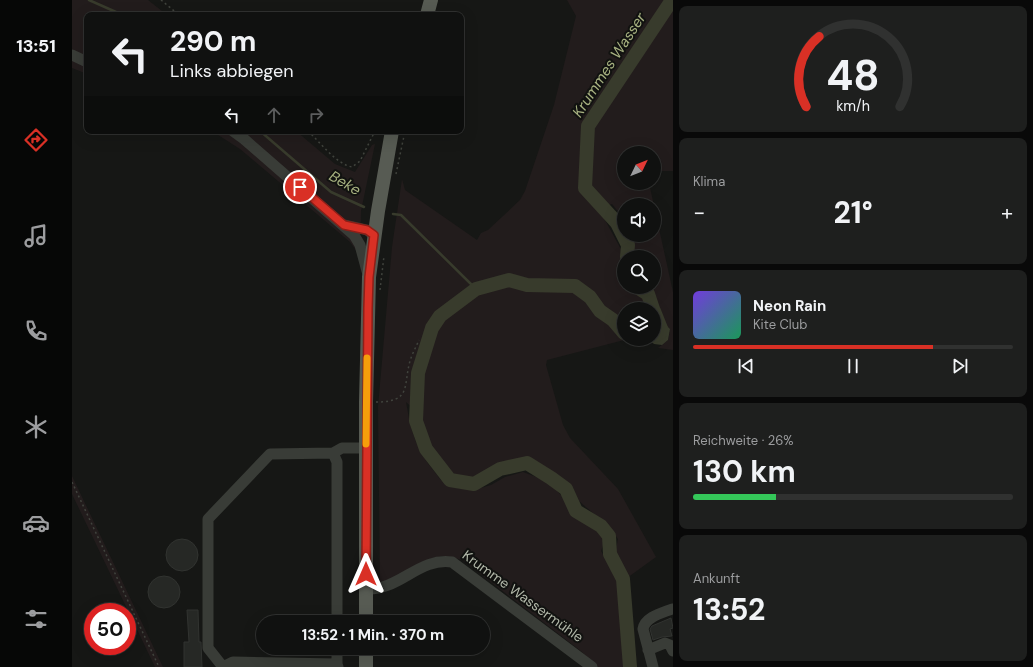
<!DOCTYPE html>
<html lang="de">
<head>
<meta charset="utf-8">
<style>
	:root { --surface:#101110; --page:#1e1f1e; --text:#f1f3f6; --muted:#9c9d9f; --line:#303130; --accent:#d93025 }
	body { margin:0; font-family:"DM Sans",sans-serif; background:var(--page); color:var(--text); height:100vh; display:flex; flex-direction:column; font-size:15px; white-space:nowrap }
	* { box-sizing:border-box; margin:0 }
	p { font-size:13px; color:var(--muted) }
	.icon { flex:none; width:22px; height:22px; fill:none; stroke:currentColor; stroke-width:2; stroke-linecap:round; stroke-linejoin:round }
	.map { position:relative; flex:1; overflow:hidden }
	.panel { display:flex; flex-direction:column; gap:6px; padding:6px; background:#090909; width:360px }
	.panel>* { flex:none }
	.guide { position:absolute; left:12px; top:12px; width:380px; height:122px; border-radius:8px; box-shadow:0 4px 16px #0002,0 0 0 1px var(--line); background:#101110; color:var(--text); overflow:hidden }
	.needle { width:26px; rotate:47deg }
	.fabs { position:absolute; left:545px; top:146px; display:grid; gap:8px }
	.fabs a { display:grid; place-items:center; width:44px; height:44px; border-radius:50%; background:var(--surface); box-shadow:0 4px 16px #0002,0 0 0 1px var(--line); font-size:20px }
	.speed { position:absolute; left:12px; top:603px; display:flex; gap:8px; font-size:20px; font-weight:700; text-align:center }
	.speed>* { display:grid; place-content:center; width:52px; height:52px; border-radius:50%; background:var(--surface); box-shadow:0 4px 16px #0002,0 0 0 1px var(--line); line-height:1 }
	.speed .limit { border:6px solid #d22; background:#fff; color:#111 }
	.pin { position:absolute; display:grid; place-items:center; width:34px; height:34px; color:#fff; margin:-17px; border:2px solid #fff; border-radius:50%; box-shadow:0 1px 4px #0007 }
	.me { position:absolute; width:44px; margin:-22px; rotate:0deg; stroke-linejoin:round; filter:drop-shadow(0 0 3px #0008) }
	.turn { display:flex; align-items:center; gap:14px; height:84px; padding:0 20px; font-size:18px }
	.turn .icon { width:52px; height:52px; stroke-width:2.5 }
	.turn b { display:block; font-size:28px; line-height:34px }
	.lanes { display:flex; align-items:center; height:38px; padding:0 20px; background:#0003; justify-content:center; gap:20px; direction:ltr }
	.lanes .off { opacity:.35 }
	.big { font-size:30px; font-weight:700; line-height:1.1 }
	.panel .tile { flex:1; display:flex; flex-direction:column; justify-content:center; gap:6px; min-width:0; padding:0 14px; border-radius:8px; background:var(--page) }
	.panel .dial { align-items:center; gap:0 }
	.dial svg { height:104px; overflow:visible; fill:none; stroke:var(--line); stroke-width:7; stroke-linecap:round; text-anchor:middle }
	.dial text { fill:var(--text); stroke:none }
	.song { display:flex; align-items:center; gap:12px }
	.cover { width:48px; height:48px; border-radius:6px; background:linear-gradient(135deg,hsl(260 70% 55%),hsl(150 70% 35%)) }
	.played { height:4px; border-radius:2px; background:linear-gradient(90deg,var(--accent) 75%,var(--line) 75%) }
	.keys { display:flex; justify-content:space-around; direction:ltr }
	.heat { display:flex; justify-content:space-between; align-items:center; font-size:22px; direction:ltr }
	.charge { height:6px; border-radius:3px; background:linear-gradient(90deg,#34c759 26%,var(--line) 0) }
	.trip { position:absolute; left:184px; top:615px; width:234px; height:40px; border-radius:20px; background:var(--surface); box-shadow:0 4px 16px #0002,0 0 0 1px var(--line); font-weight:700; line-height:40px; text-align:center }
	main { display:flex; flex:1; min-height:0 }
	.menu { display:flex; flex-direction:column; width:72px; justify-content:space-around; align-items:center; background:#060706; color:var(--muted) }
	.menu .icon { width:28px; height:28px }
	.menu .selected { color:var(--accent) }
	.menu b { font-size:18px; color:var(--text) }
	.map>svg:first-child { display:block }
	.green { fill:#221c1c }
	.water { fill:#383b2c }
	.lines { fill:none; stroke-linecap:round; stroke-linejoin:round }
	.stream { stroke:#383b2c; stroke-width:2.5 }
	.river { stroke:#383b2c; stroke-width:14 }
	.building { fill:#262825; stroke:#313330 }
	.path { stroke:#40433d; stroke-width:1.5; stroke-dasharray:2 3; stroke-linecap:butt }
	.minor { stroke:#393c37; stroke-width:11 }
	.major { stroke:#575b53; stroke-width:14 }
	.route-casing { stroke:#8d1f18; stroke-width:10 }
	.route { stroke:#d93025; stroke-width:7 }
	.slow { stroke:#f59e0b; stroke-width:7 }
	.labels { text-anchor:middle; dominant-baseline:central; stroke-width:4; stroke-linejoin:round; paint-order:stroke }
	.street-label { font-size:14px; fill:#b1b7a8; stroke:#111210 }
	.water-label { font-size:15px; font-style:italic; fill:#a7b180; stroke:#111210 }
</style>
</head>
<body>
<main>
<nav class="menu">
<b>13:51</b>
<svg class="icon selected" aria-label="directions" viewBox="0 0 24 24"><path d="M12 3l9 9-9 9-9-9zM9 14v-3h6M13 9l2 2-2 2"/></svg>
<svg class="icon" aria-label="music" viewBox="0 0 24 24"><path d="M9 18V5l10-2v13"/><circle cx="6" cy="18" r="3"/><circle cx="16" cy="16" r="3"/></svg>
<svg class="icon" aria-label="phone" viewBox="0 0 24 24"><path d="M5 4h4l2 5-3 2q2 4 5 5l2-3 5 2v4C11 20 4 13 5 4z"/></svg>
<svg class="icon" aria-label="climate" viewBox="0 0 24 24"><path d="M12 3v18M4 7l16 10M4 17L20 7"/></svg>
<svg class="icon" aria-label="car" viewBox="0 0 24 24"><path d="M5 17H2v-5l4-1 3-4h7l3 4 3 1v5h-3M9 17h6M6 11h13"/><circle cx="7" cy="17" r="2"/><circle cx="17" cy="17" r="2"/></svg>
<svg class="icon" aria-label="filters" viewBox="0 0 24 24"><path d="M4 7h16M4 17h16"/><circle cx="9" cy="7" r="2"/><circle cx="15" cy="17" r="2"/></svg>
</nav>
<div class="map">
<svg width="601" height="667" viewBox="0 0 601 667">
	<rect width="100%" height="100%" fill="#161715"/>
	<!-- green -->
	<path class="green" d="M0,0h76l19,15h-80v59l-15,-6z
		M495,0h106v171h-19v-18h-30v30h25l24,109v58l-15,-2 10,-8 2,-11 -8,-8 -10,-31 -4,-3h6v-30h-22l2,-14 -3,-8h23v-30h-30v14l-12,-15 -13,5 24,44 -2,17 3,6v11c12,0 21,12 25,22h-25v30h4l-81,21 -1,5 17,60 7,13 48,51 38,68 -29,21 -12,-24 3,-15 -8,-11 -31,-27 -6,-13 -36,-26 -10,-2 -28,5 -25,13 -21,-2 -21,-26 -12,-24 -2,-13 -12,-11 4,22 6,18 11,20 14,18 17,8 16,2 17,-5 14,-8 18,-5 24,9 15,15 6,12 24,16 13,16 -4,11 17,29 3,55 5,32h-29l-15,-15 -120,-92c-5,-1 -10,-3 -15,-4 -23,-1 -44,22 -67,27l-2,-176 14,-160 10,-68 3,11 72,50 4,-7 7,-3 32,-30 5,-9 29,-86 22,-89z
		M140,131h84l39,33 20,8 17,-27 3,-1 -14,67 -1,54 -2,-12 -8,-11 -110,-93z
		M0,476l91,191h-8l-83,-173z"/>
	<!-- water -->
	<path class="water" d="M587,314l3,7 8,8 -2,11 -6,5 -8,-1 -5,-5h5v-23z"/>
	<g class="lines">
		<!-- stream -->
		<path class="stream" d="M17,0l27,12 2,3
			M188,131l71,61 33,15
			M321,214l8,1 75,74"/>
		<!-- river -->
		<path class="river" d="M555,257l1,-12 -11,-22 -32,-35 3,-62 84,-126
			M565,287l11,7 5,15
			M582,311l8,20 -8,5
			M552,333l-11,-13 -13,-9 -10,-14 -15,-11 -48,-1 -18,-5 -33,9 -36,27 -8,12 -14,45 -2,48 10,28 24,31 24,4 26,-15 27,-6 24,15 15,11 10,22 25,15 8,10 1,18 13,25 7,88"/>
	</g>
	<!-- building -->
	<path class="building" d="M94 555a16 16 0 1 1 32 0a16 16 0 1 1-32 0Z
		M76 592a16 16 0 1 1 32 0a16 16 0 1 1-32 0Z
		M115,610h11l1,32h2l1,25h-18v-25h5z
		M599,618l2,10 -3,1 2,7 -10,1 -9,3 -3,-11 2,-3z"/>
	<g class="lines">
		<!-- path -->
		<path class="path" d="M89,0l18,15
			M236,131c12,11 28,33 44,36l8,-6 15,-30
			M324,174l9,-43
			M308,290l4,-34
			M304,402c36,0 27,-16 34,-41 2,-7 6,-14 9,-21
			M0,482l87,185"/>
		<!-- minor -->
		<path class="minor" d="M0,55l15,7
			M161,131l11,8 110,96 6,10 7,26
			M273,225l22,5 7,5
			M261,453l4,9v160
			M294,589c33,2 53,-32 86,-27l140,105
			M265,648v16
			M576,650l17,-7 5,2 3,6
			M151,667l-15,-19v-129l62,-65 63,-1 9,-5h24
			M151,667l10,-5 104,2 1,3
			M581,667l-10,-38c2,-12 19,-16 29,-20"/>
		<!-- major -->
		<path class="major" d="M355,15l4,-15
			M294,622v-220l3,-125 9,-66 14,-80
			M294,648v19"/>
	</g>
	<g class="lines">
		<defs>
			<path id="route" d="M228,187l44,38 23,5 7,5 -5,42 -1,31 -2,266"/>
		</defs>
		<!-- route casing -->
		<use href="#route" class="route-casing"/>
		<!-- route -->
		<use href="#route" class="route"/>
		<!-- slow -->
		<path class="slow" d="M294,444l1,-86"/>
	</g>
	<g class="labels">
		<!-- street labels -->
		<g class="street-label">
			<text transform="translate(451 596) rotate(36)">Krumme Wassermühle</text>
		</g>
		<!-- water labels -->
		<g class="water-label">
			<text transform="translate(537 65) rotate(-57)">Krummes Wasser</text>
			<text transform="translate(273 183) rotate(30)">Beke</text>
		</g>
	</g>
</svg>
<div class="fabs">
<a><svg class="needle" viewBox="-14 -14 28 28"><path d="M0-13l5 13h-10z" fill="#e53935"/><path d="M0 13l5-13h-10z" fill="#9c9d9f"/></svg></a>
<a><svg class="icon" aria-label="sound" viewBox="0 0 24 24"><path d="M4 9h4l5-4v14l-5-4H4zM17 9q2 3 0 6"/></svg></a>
<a><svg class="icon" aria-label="search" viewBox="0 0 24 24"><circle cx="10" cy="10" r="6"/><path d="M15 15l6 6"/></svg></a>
<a><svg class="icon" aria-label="layers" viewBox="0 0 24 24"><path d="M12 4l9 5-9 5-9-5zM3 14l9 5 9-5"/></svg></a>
</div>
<div class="speed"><div class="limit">50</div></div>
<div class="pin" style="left:228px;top:187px;background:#d93025"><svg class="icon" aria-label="arrive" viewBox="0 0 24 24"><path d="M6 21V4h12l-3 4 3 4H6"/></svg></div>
<svg class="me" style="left:294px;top:574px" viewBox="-20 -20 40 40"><path d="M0-17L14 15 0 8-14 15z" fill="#d93025" stroke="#fff" stroke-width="4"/></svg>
<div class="trip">13:52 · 1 Min. · 370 m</div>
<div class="guide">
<div class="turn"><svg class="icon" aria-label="left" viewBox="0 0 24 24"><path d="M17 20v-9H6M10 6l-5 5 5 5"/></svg><div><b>290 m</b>Links abbiegen</div></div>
<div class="lanes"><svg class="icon" aria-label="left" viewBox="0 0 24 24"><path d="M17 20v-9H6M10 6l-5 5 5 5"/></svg><svg class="icon off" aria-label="ahead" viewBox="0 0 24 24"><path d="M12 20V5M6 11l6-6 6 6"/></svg><svg class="icon off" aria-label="right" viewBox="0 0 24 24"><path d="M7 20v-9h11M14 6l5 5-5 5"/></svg></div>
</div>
</div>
<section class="panel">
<div class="tile dial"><svg viewBox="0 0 100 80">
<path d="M14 69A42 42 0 1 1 86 69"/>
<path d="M14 69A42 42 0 0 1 24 15" stroke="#d93025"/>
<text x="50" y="56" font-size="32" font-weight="700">48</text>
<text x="50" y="72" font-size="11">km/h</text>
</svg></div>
<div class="tile"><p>Klima</p>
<div class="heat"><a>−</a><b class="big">21°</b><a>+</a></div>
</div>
<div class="tile">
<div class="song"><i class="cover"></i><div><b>Neon Rain</b><p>Kite Club</p></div></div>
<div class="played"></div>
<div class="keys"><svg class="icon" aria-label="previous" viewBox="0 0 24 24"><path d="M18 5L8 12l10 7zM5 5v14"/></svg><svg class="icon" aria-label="pause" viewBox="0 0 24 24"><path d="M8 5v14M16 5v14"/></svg><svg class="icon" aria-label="next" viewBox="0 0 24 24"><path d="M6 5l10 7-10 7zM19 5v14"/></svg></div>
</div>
<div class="tile"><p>Reichweite · 26%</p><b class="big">130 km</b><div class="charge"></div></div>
<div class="tile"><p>Ankunft</p><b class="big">13:52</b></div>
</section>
</main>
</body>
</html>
